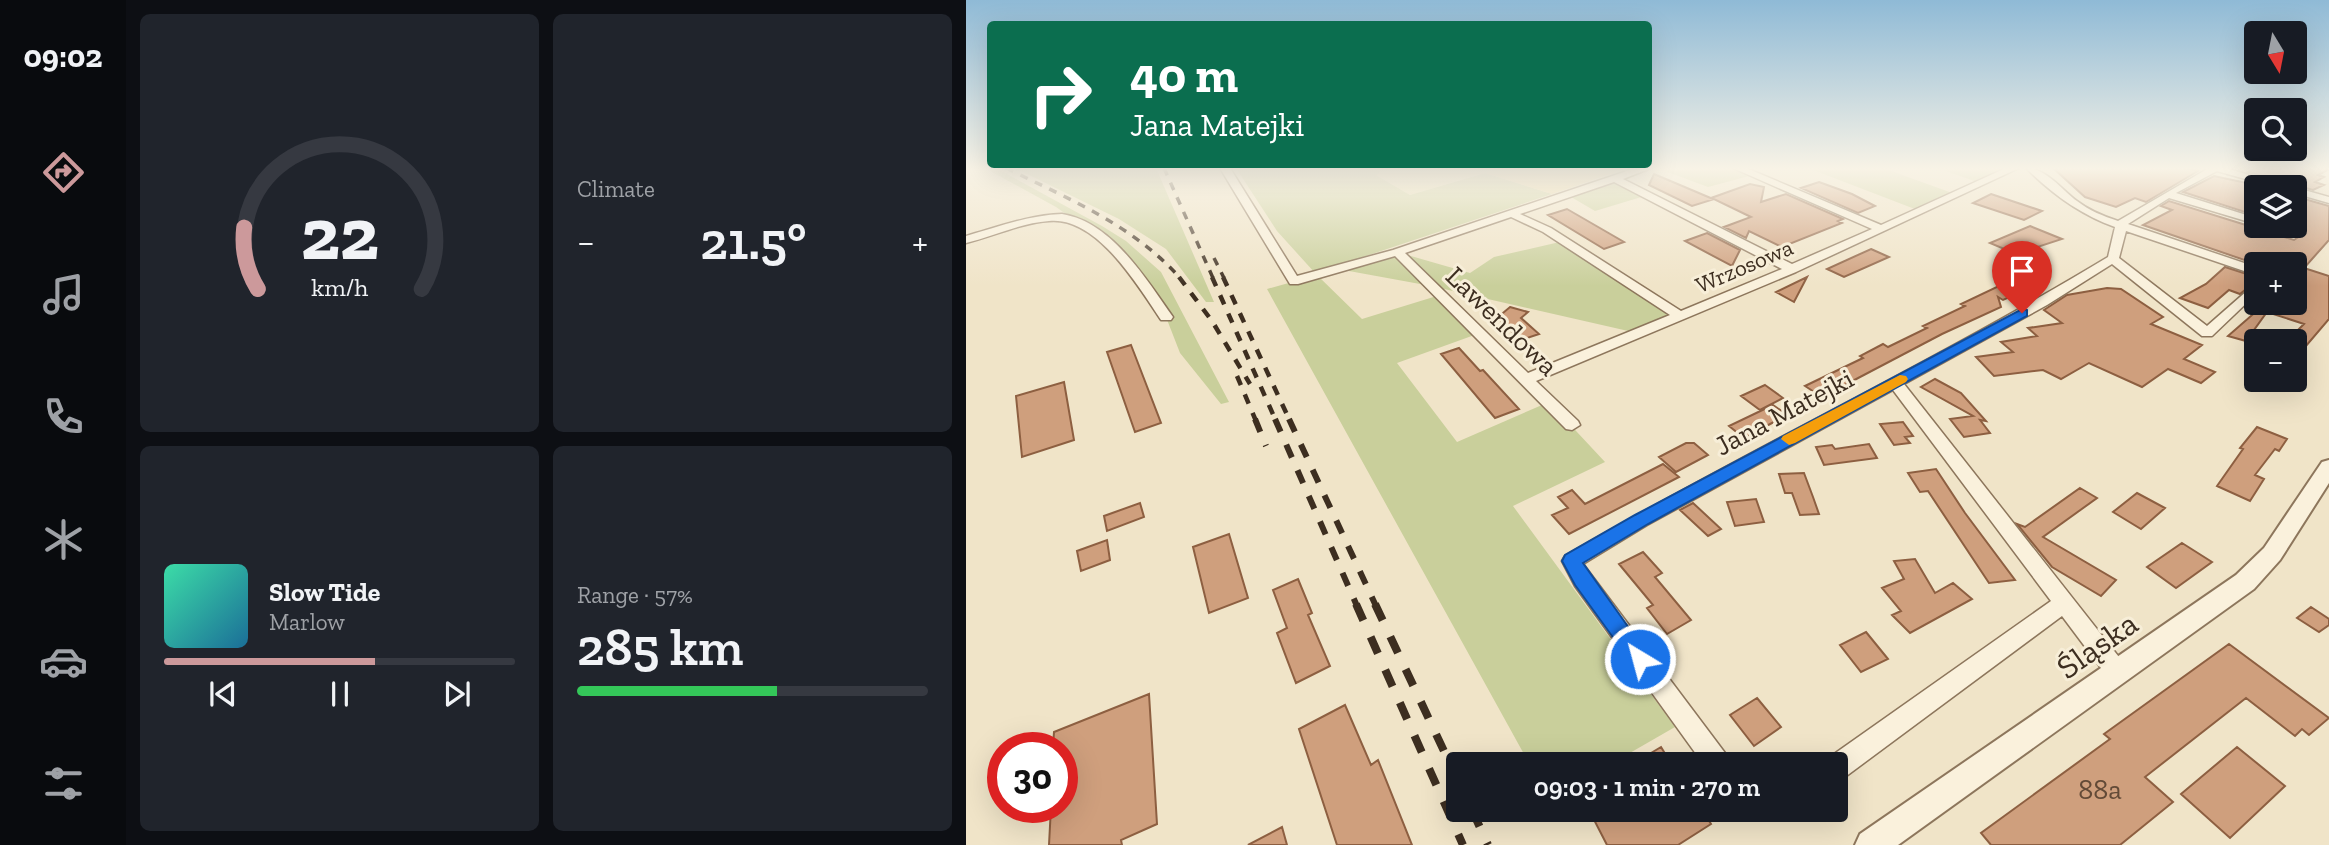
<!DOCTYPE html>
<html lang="en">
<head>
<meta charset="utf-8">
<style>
	:root { --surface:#171b24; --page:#20242c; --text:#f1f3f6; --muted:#9ea1a6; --line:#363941; --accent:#cc999b }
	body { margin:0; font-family:"Zilla Slab",serif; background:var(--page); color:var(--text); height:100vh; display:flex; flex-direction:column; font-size:26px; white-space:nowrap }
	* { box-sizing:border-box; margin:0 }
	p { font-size:23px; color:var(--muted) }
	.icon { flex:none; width:38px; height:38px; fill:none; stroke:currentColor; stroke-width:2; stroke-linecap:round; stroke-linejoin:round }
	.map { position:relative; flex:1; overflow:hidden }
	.panel { display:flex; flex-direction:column; gap:14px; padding:14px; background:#0d0f14; width:840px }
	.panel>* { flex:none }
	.banner { position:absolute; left:21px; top:21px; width:665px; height:147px; border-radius:7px; box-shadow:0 7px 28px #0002; background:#0b6e4f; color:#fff; overflow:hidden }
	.needle { width:46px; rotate:170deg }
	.controls { position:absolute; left:1278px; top:21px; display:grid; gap:14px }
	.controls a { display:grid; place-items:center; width:63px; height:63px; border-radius:7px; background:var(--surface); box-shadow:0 7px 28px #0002; font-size:35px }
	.speed { position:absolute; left:21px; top:732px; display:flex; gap:14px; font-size:35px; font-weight:700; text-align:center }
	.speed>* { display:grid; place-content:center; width:91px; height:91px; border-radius:50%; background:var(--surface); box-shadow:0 7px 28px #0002; line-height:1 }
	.speed .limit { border:10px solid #d22; background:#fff; color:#111 }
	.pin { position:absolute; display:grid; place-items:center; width:60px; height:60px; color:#fff; margin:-72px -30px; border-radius:50% 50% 50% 0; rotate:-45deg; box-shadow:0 0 7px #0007 }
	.pin .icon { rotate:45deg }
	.me { position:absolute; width:77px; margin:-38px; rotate:323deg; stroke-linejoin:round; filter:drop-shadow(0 0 5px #0008) }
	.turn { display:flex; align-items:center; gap:24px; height:147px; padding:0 28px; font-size:32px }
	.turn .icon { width:91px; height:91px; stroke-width:2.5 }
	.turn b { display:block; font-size:49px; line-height:60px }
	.big { font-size:52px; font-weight:600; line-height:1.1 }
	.panel .widget { flex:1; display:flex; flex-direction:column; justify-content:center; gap:10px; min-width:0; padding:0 24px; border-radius:10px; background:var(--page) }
	.panel .dial { align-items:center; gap:0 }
	.dial svg { height:182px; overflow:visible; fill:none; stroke:var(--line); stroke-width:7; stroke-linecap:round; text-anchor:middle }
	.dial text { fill:var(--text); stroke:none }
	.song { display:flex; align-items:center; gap:21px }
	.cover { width:84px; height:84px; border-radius:10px; background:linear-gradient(135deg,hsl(160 70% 55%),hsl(200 70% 35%)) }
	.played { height:7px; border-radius:4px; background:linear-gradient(90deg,var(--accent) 60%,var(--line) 60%) }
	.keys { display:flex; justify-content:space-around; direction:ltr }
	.heat { display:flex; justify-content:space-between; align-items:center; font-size:38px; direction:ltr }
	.charge { height:10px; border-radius:5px; background:linear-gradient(90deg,#34c759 57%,var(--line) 0) }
	.panel .tiles { flex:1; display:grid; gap:14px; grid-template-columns:repeat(2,1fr) }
	.trip { position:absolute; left:480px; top:752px; width:402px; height:70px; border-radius:7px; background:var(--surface); box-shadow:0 7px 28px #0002; font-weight:600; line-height:70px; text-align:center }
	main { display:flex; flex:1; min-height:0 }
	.tabs { display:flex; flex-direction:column; width:126px; justify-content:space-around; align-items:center; background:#090b0e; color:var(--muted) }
	.tabs .icon { width:49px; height:49px }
	.tabs .selected { color:var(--accent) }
	.tabs b { font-size:32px; color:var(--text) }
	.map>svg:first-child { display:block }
	.farmland { fill:#e6deb5 }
	.green { fill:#c9cf9b }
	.sand { fill:#ecd9a5 }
	.building { fill:#cf9f7d; stroke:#8d5f41; stroke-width:2 }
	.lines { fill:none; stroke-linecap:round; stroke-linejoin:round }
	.minor-casing { stroke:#8d765c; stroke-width:3 }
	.tertiary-casing { stroke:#8d765c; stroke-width:4 }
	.minor { fill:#faf1dc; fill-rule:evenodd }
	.tertiary { fill:#faf1dc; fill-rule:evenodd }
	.rail-far3 { stroke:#3d2e20; stroke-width:3.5; stroke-dasharray:8 8; stroke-linecap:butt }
	.rail-far2 { stroke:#3d2e20; stroke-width:4.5; stroke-dasharray:10 10; stroke-linecap:butt }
	.rail-far1 { stroke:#3d2e20; stroke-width:6; stroke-dasharray:14 14; stroke-linecap:butt }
	.rail { stroke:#3d2e20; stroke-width:8; stroke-dasharray:18 18; stroke-linecap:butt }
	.route { fill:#1a73e8; stroke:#114b97; stroke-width:2 }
	.slow { fill:#f59e0b }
	.labels { text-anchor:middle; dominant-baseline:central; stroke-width:6; stroke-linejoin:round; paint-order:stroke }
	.far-street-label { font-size:23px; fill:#3d2e20; stroke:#f7eed8 }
	.street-label { font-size:28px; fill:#3d2e20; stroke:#f7eed8 }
	.near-number-label { font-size:28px; fill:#624a37 }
	.near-street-label { font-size:33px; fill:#3d2e20; stroke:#f7eed8 }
</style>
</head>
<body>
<main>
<nav class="tabs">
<b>09:02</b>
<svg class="icon selected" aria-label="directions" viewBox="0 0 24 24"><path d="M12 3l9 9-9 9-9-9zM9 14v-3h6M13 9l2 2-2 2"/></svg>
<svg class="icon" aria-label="music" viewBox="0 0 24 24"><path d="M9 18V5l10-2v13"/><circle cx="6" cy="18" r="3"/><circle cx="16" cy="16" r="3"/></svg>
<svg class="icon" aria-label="phone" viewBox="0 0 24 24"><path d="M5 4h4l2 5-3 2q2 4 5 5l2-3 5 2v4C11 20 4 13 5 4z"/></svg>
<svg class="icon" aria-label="climate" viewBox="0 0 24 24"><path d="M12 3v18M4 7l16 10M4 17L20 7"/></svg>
<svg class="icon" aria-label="car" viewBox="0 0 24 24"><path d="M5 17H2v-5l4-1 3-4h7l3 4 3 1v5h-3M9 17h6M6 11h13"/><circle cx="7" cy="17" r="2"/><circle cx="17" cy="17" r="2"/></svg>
<svg class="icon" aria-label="filters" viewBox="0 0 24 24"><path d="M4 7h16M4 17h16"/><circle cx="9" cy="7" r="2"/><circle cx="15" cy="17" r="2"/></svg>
</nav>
<section class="panel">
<div class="tiles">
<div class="widget dial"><svg viewBox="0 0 100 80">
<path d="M14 69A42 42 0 1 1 86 69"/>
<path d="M14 69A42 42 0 0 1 8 42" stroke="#cc999b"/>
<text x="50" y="56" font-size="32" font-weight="700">22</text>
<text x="50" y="72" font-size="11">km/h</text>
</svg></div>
<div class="widget"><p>Climate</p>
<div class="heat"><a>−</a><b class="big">21.5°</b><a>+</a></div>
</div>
<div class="widget">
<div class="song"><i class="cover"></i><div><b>Slow Tide</b><p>Marlow</p></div></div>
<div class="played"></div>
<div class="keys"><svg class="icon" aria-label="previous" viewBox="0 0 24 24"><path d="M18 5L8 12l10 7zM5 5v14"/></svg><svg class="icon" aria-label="pause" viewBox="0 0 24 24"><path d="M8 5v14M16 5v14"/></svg><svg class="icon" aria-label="next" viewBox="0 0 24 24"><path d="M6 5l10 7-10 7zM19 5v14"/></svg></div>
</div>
<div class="widget"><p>Range · 57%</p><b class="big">285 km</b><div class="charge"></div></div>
</div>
</section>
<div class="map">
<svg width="1363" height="845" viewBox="0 0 1363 845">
	<rect width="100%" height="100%" fill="#f0e4c8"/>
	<!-- farmland -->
	<path class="farmland" d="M418,168h116l-90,27 -35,-21z"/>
	<!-- green -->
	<path class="green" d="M19,168h11l106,58 24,15 35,31 68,130 -8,2 -41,-51 -14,-36 -45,-64 -65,-46z
		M49,168h141l58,134h-8l-40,-53 -47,-30z
		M270,168h148l-8,7 34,20 75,-22 67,21 -237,79 -38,-42z
		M691,168h81l15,7 -45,12z
		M842,168h75l72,26 -35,17z
		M971,168h77l-34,15z
		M648,178l34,17 -53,16 -29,-17z
		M598,241l116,75 -43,17 -206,-47 -93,-17 59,-17 73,21 24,-16z
		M351,275l45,44 78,-24 40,38 -83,30 60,79 92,-40 56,60 -92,44 162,221 -66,38h-79l-263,-476z"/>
	<!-- sand -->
	<path class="sand" d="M534,168h128l-76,26 -67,-21z"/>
	<!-- building -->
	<path class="building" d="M1087,168h133l12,3 -52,31 -11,-4 -19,9 -31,-10z
		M1290,168h73v1l-11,6 6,2 -9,5 9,3 -11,5 -65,-18z
		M688,174l59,25 -2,-1 39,-14 14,3 -3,15 25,-8 57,25 -5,2 4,2 -60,24 -33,-16 -3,7 -22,-11 27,-10 -37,-18 -22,7 -43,-21z
		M1248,176l42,9v26l-5,3 -68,-22z
		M853,182l33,12 23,12 -17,7 -57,-25z
		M1025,194l51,17 -18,9 -51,-17z
		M1328,196l35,10v34l-25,28 25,8v43l-35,41v-26l10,-10 -37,-12 -21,29 -18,-5 31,-27 -10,-3 2,-3h43v-39h-38l-113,-39 29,-15 -11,-4 8,-5 125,39 9,-6 -9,-6z
		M601,209l57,33 -20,7 -56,-34z
		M1064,226l32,13 -46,15 -26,-11z
		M741,233l33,17 -8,16 -47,-25z
		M905,249l18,8 -45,20 -17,-8z
		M1259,267l31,10v4l-16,13 -11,-4 -21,18 -28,-10 26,-14z
		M1071,268l7,14 -41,18 -5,-3 3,10 -59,27 -120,63 -17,-11 58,-28 -3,-2 23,-12 5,3 39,-19 -4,-2 42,-20 -4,-2z
		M841,277l-13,25 -18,-10z
		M1141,288l14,1 42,28 -12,7 51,21 -18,14 31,13 -14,11 -33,-14 -26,18 -53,-24 -28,16 -18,-9 -49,6 -18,-19 37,-5 -12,-10 36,-6 -9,-8 34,-5 -18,-13 23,-15z
		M544,307l18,5 -7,6 18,16 -18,6 -24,-22z
		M165,345l30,78 -26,9 -28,-80z
		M493,348l21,23 3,-1 36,39 -24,9 -54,-64z
		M969,379l26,14 25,28 -6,-1 10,13 -26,4 -14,-18 23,-3 -52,-29z
		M98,382l10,58 -52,17 -6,-61z
		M799,385l18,13 -23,12 -19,-14z
		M807,405l14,10 -43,23 -15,-12z
		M937,422l10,14 -8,1 5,6 -16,2 -14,-21z
		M1291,427l30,12 -8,12 -4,-2 -20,26 9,4 -14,22 -33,-15 26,-37 -3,-1z
		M720,443h8l14,12 -32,17 -17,-15z
		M903,444l8,14 -53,7 -8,-18 16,-2 3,4z
		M697,464l16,13 -110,57 -17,-19 16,-7 -10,-11 14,-7 13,14z
		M970,469l29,44 50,67 -26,3 -61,-92 -8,1 -12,-19z
		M838,473l9,24 6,17 -19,1 -8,-22h-7l-6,-19z
		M1114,488l17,10 -54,39 73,43 -15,16 -49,-29 -35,-43 8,3z
		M1171,493l28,15 -24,21 -28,-17z
		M790,499l8,23 -29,4 -8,-24z
		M174,503l4,14 -37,14 -3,-15z
		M727,503l28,26 -13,7 -28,-26z
		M263,534l19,64 -39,15 -16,-66z
		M141,540l3,20 -29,11 -4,-20z
		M1216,543l30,19 -36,26 -29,-21z
		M677,552l19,21 -7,4 36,43 -24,14 -20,-26 6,-3 -34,-41z
		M949,559l20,34 18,-10 19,16 -62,34 -18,-18 9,-4 -19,-23 22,-9 -10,-18z
		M332,579l14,34 -4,2 22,51 -34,17 -19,-50 10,-5 -14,-38z
		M1345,607l18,12v6l-10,7 -22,-14z
		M900,632l22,27 -27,13 -21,-27z
		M1263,644l100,74 -20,17 -7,-6 -7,7 -49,-38 -101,79 28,25 -53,43h-129l-10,-12 129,-94 -6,-5z
		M183,694l8,130 -36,16 1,5h-73l2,-38h11v-60h-9l1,-15z
		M791,698l24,29 -27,19 -24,-31z
		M379,705l26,60 7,-5 34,85h-75l-38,-116z
		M695,747l11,18h-41z
		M1271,747l48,39 -55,52 -49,-44z
		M623,810h113l9,14 -33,21h-71z
		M316,827l5,18h-39z"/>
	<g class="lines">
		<defs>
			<path id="minor" d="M254,168h10l67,108 96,-26 243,-82h15l-28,11 169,85 80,-35 -139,-61h13l135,57 125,-57h13l-223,104 -260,109 42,40 2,4 -8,5 -6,-1 -171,-173 -97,28h-8zM648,182l168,87 -101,42 -130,-83 -31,-14zM545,217l32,15 127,83 -142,58 -123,-120z
				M1060,168c20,0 36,22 51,33 13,10 26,15 41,20l91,-53h17l63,19h-15l-57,-16 -41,22 80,25v6l-87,-26 -41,26 128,43v8l-130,-44 -7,27 88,68 49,-43v11l-44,42h-10l-90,-72 -65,41 -143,79 222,282 3,7 -3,7 -8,3 -8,-3 -48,-64 -217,161 -9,3v-15h-11l2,-6 224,-158 -158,-211 -246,135 -64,39 145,193 3,8h-27l-129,-179 -13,-25 3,-5c179,-104 366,-192 543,-299l7,-30c-34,-12 -63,-33 -89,-59z
				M1327,187l4,1 32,9v6l-35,-10z
				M96,214c50,8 84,65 111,103l-2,3h-10c-23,-34 -64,-104 -112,-99 -28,2 -55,15 -83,22v-7c32,-9 63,-21 96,-22z
				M1300,226h16l18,7 -5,3z"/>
			<path id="tertiary" d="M1363,460v23l-49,77 -26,29 -356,256h-43l5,-11 376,-259 28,-27 58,-86z"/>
		</defs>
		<!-- minor casing -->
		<use href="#minor" class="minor-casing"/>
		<!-- tertiary casing -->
		<use href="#tertiary" class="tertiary-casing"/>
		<!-- minor -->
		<use href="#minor" class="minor"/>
		<!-- tertiary -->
		<use href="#tertiary" class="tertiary"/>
		<!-- rail-far3 -->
		<path class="rail-far3" d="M40,168c63,31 127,57 174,110
			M198,168l49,110
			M248,258l10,20"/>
		<!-- rail-far2 -->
		<path class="rail-far2" d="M213,277l33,44 38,63
			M246,277l64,144
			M257,277l67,144
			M271,376l19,45"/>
		<!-- rail-far1 -->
		<path class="rail-far1" d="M289,419l11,27
			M309,419l82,187
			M323,419l87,187"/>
		<!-- rail -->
		<path class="rail" d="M390,604l107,241
			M409,604l83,177
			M506,810l16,35"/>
	</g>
	<!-- sky -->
	<linearGradient id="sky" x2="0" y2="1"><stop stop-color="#8fbad6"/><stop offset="0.59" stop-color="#f8f3e6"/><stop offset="1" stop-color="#f8f3e6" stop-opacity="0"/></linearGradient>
	<rect width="1363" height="286" fill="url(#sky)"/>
	<!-- route -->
	<path class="route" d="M1056,309l5,1v6l-379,208 -65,39 68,96 -3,6 -8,3 -7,-3 -58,-80 -13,-24 3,-6 70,-40z"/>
	<!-- slow -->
	<path class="slow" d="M934,375l6,1 2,3 -2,3 -111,61 -6,2 -8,-6 2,-3z"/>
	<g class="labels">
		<!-- far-street labels -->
		<g class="far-street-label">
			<text transform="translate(778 266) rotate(-23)">Wrzosowa</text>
		</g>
		<!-- street labels -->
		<g class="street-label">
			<text transform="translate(536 321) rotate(44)">Lawendowa</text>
			<text transform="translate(818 412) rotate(-28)">Jana Matejki</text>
		</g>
		<!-- near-number labels -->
		<g class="near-number-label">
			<text x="1134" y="789">88a</text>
		</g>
		<!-- near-street labels -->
		<g class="near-street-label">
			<text transform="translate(1131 645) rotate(-35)">Śląska</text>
		</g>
	</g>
</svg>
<div class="controls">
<a><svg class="needle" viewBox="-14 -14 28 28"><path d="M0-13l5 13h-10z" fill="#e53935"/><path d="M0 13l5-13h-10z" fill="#9ea1a6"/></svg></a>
<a><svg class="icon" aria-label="search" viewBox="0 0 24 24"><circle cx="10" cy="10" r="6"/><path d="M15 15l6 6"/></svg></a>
<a><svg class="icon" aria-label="layers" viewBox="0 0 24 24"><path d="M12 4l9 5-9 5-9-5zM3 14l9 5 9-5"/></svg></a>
<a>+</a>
<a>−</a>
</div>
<div class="speed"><div class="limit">30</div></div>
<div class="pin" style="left:1056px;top:313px;background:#d93025"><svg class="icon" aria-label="arrive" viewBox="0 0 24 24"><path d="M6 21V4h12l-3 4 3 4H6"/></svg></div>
<svg class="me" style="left:674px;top:659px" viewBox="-20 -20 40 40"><circle r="17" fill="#1a73e8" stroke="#fff" stroke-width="3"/><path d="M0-11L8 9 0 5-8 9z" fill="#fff"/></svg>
<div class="trip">09:03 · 1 min · 270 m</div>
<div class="banner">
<div class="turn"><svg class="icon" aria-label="right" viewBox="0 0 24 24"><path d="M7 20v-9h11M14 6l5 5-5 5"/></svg><div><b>40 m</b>Jana Matejki</div></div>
</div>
</div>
</main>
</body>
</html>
